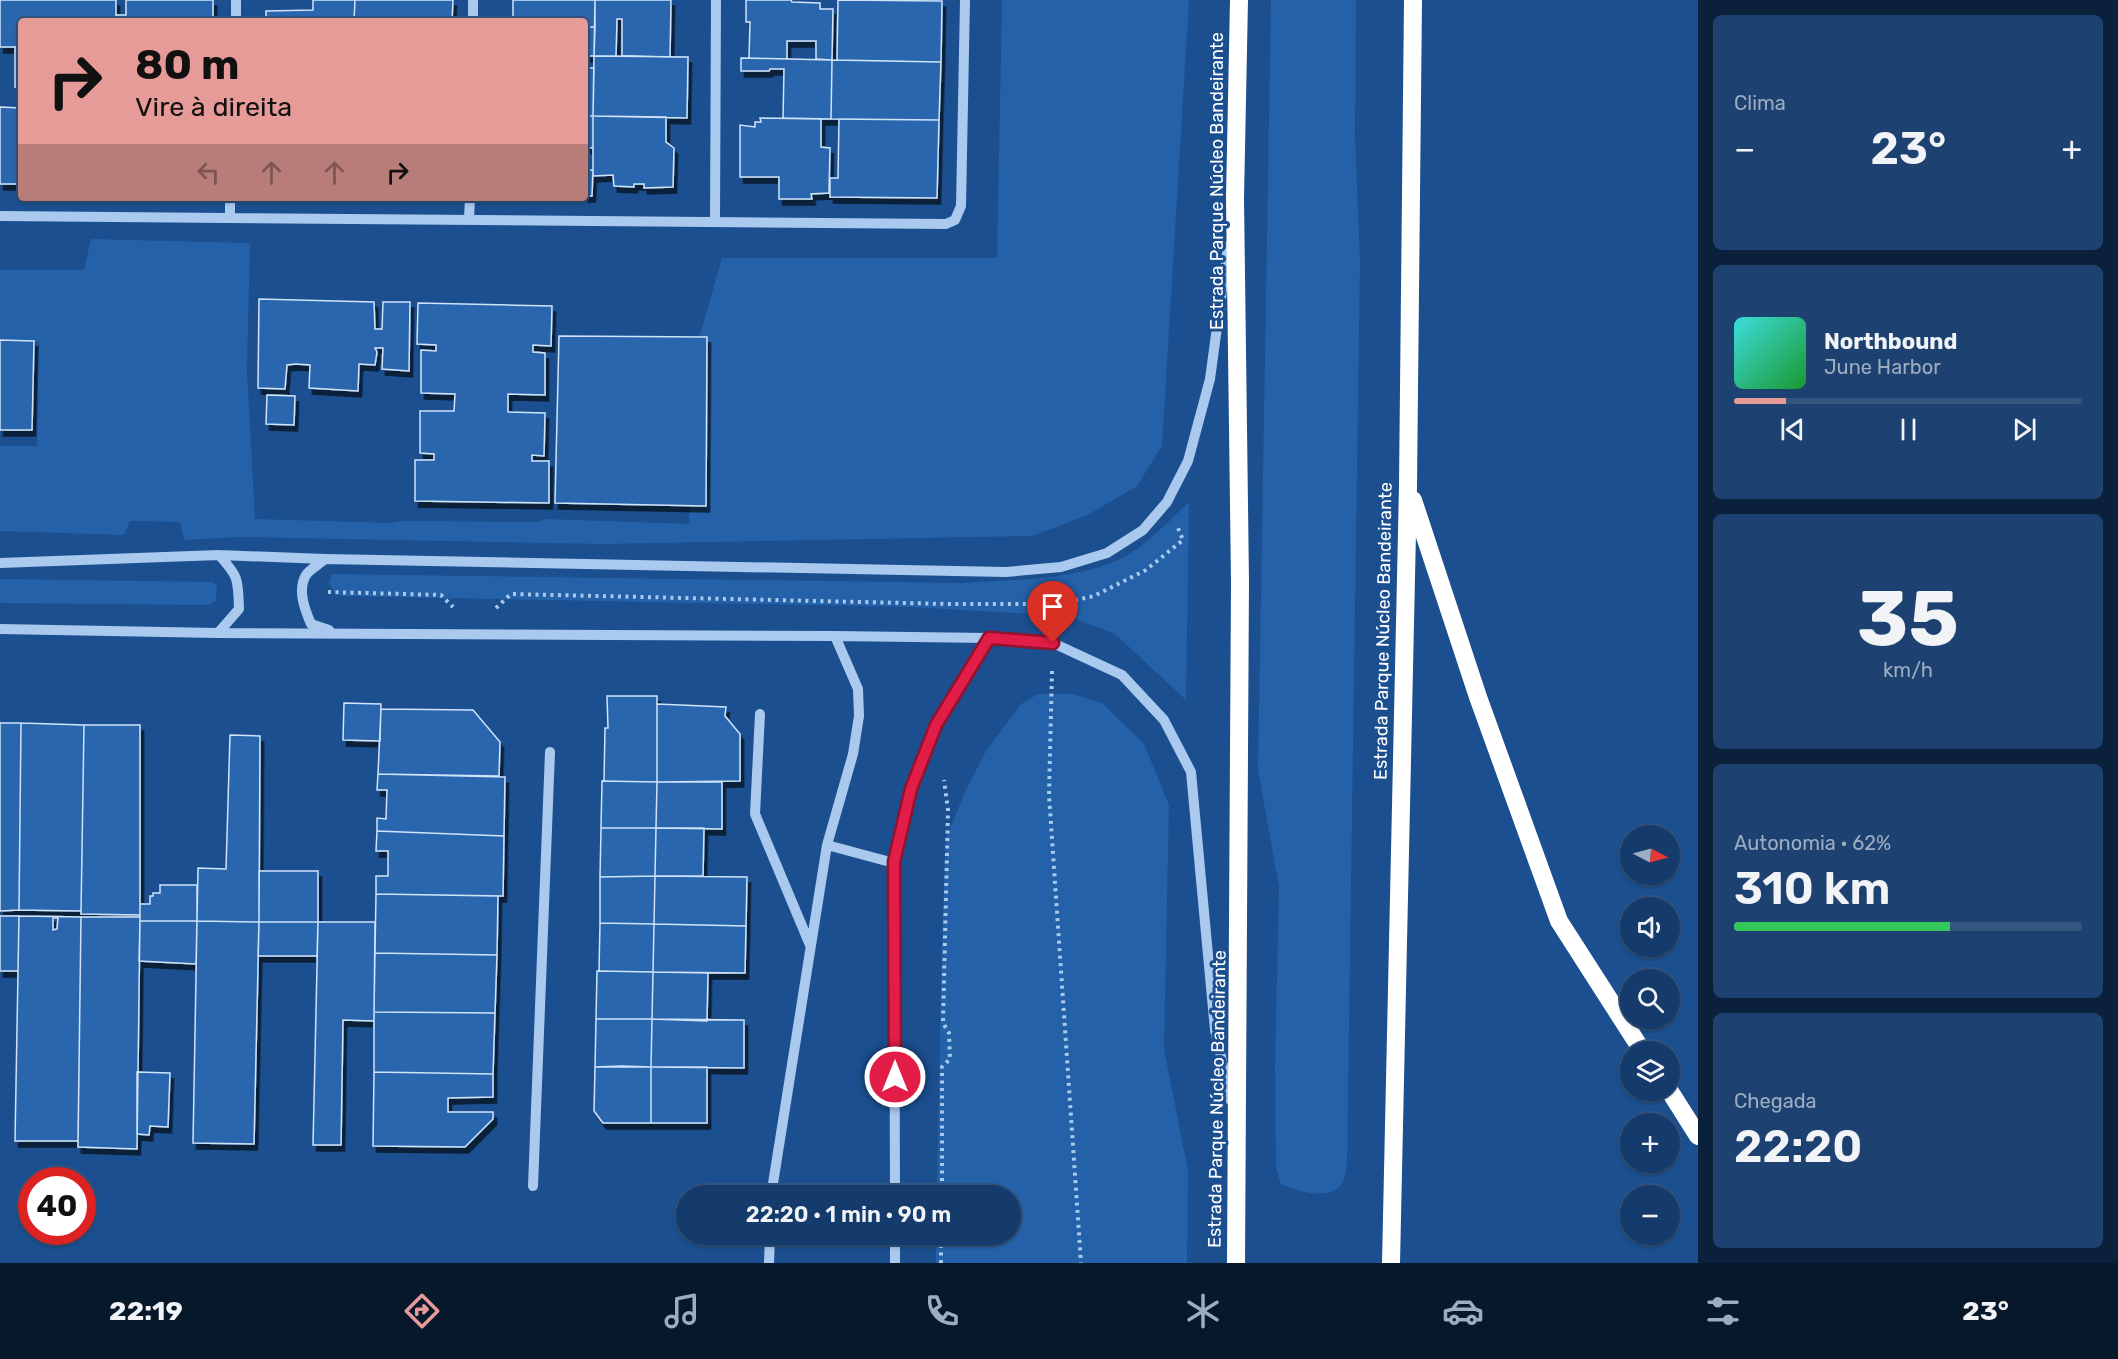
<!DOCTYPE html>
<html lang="pt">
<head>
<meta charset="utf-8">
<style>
	:root { --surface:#143b6b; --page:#1d4271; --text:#f1f3f6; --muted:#9dadc1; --line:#33557e; --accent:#e69b98 }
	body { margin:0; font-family:Rubik,sans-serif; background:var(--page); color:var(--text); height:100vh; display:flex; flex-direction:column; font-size:22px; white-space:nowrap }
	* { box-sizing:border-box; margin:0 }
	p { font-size:20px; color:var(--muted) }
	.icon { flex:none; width:33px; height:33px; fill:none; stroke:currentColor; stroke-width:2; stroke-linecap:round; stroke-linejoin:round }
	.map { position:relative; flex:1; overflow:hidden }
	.panel { display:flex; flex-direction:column; gap:15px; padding:15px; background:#0b203b; width:420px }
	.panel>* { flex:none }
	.banner { position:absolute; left:18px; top:18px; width:570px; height:183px; border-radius:6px; box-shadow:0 2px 4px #0004,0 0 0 2px var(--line); background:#e69b98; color:#111; overflow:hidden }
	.needle { width:39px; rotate:96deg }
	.fabs { position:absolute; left:1620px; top:825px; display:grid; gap:12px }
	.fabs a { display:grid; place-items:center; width:60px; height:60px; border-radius:50%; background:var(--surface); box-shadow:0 2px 4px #0004,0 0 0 2px var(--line); font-size:30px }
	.speed { position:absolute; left:18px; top:1167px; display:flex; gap:12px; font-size:30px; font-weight:700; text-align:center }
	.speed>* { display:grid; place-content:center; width:78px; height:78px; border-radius:50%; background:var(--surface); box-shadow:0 2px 4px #0004,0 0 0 2px var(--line); line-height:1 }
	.speed .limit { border:9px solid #d22; background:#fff; color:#111 }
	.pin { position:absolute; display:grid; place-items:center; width:51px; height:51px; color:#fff; margin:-62px -26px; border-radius:50% 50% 50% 0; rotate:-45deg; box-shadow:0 0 6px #0007 }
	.pin .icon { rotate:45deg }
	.me { position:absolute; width:66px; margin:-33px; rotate:0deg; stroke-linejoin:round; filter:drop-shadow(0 0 4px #0008) }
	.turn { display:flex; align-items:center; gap:21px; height:126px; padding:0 18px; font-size:27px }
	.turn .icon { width:78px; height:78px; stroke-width:2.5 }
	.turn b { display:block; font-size:42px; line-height:51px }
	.lanes { display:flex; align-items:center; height:57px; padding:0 18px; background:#0003; justify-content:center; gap:30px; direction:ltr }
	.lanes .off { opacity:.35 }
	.big { font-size:45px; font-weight:600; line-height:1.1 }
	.panel .widget { flex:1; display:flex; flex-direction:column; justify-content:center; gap:9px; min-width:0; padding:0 21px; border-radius:9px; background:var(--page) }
	.panel .dial { align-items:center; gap:0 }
	.dial b { font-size:78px; line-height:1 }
	.song { display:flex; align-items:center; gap:18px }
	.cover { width:72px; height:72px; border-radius:9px; background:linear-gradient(135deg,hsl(180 70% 55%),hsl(130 70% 35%)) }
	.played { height:6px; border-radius:3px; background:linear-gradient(90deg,var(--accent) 15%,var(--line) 15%) }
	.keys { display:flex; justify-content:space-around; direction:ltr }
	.heat { display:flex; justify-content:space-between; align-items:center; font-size:33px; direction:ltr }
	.charge { height:9px; border-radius:4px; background:linear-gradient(90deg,#34c759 62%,var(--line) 0) }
	.trip { position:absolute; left:676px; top:1185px; width:345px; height:60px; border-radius:30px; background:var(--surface); box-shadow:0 2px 4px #0004,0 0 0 2px var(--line); font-weight:600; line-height:60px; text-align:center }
	.menu { display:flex; height:96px; justify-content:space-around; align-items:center; background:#08182b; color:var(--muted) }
	.menu .icon { width:42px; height:42px }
	.menu .active { color:var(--accent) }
	.menu b { font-size:27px; color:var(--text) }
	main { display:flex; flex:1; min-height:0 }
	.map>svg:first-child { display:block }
	.green { fill:#2461a8 }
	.building { fill:#2a66ad; stroke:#cfe3fa; stroke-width:1.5; fill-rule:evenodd; filter:url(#shadow) }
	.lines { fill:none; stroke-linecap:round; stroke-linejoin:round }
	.path { stroke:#a9c9ee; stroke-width:4; stroke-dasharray:3 4.5; stroke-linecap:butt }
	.minor { stroke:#a9c9ee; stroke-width:10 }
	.highway { stroke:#fff; stroke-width:18 }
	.route-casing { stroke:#92132f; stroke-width:15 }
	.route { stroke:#e11d48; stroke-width:10 }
	.labels { text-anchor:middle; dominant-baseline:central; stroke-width:6; stroke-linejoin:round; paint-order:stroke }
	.street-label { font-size:18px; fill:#fff; stroke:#1b4f8f }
</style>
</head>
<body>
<main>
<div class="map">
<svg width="1698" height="1263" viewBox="0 0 1698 1263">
	<defs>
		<filter id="shadow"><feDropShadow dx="3.5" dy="6" stdDeviation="0" flood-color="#0009"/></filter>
	</defs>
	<rect width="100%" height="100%" fill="#1b4f8f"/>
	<!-- green -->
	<path class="green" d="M1002,0h187l-27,446 -25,40 -49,29 -56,21 -428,8 -363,-7 -57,3 -4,-18 -50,-1 -6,14 -124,-4v-85h37l2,-104 -39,-2v-70h84l7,-31 159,4 -3,128 8,148 136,4 11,-2 136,1 9,-3 142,5 6,-172 27,-94h275z
		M1271,0h85l-1,136 5,126 -13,902c-1,8 -2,18 -8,23 -14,13 -43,4 -58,-3l-5,-16 -1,-102 4,-179 -21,-117z
		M1189,502l-3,198 -71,-66 -47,-18 -157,-9 -570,-11 -8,-5 -4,-9 3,-8 632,9c52,-4 109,-2 158,-25 26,-13 46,-37 67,-56z
		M0,579l213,3 4,4 -1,15 -7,4 -209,-2z
		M1038,694h35l29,9 42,41 25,61 -5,244 24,122 -1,92h-251v-28l75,-1v-38l-74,-1 5,-254 4,-103 20,-48 20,-39 35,-47z"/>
	<!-- building -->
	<path class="building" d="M0,0h116v21h-78l1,-4h-12v4h-6v26h-21z
		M126,0h87v21h-97v-6h10z
		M313,0h42l-1,21h-88v-10l47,-1z
		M355,0h98l-1,21h-98z
		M513,0h82v27h-10v-6h-72z
		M595,0h76l-1,57 -48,-1v-37h-5l-1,37h-22z
		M746,0h45l1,2 28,1v6h13l-1,51 -16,-1v-18h-29v18l-38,-1 1,-36h-4z
		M838,0l104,1 -1,61 -104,-2z
		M585,27h10l-1,29h-9z
		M15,47h6v40h-6z
		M585,56l2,12h7l-1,48h-8z
		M594,56l94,1 -1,61 -94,-2z
		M741,58l91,2 -1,59 -48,-1 1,-49h-14l-1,2h-28z
		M832,60l109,2 -2,58 -108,-1z
		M0,107l21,1v76h-21z
		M585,116h8v32l-8,-1z
		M593,116l73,1v25l8,6 -1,39 -29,1v-4h-10v3l-20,-1 -1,-11 -20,1z
		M760,118l61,1v28l9,1 -1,45 -18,1 1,5h-33v-22h-39v-52l15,2v-5h6z
		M839,119l100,1 -2,78 -107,-1v-19h8z
		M585,170h8l-1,26h-7z
		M259,299l115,3 1,27h7l1,-27h27l-1,69 -27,-2 1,-21h-8l2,4 -2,13 -16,-1 -1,27 -49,-3 1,-23 -14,-1 -9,1 -2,24 -27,-1z
		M418,303l134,3 -1,40 -18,-1v7l12,1v42l-37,-1v18l37,1 -1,43 -12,-1v6h17v42l-134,-2v-41h19v-6l-14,-1v-42h34l1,-17 -34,-1v-43l15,1v-6l-19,-1z
		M559,336l148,1 -1,169 -151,-3z
		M0,340l34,1 -2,89h-32z
		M267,395l28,1 -1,29 -28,-1z
		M607,696h50v86l-53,-1 1,-53h3z
		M344,703l37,1 -1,37 -37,-1z
		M657,704l69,3 -1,9 15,18v47l-83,1z
		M381,709l92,1 27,32 -1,34 -121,-2z
		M0,723h21l-2,187 -19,1z
		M21,723l63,2 -3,186 -62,-1z
		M84,725h56v190l-59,-1z
		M230,735l30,1 -1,186 -62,-1 1,-53 28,1z
		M378,774l127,3 -1,59 -127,-5v-13l9,1 1,-29h-10z
		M602,781l55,1 -1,46h-55z
		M657,782h65v47l-66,-1z
		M601,828h55l-1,48 -55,1z
		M656,828h48l-1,48h-48z
		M377,831l127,5 -1,60 -127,-2v-18h12v-25h-12z
		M259,871h59v51h-59z
		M655,876l92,1 -1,49 -92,-2z
		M655,876l-1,48 -54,-1v-46z
		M160,885h37v36h-57v-17h10v-8h3v-3h7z
		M376,894l122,2 -1,59 -122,-2z
		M0,916h19l-1,55h-18z
		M19,916l62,1 -3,224h-63zM53,918h5l-1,11 -4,1z
		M81,917h59l-3,232 -59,-2z
		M140,921h57l-1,43 -57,-3z
		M197,921l62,1 -5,222 -61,-1z
		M259,922h59l-1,34h-59z
		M318,922h57l-1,99 -31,-1 -2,125h-28z
		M600,923l54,1 -1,48 -54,-1z
		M654,924l92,2 -1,47 -92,-1z
		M375,953l122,2 -2,58 -121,-1z
		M597,971l56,1 -1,47h-56z
		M653,972l55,1 -1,48 -55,-2z
		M374,1012l121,1 -2,61 -119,-2z
		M596,1019h56l-1,48h-56z
		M652,1019l92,1v48l-93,-1z
		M622,1066l29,1v56h-48l-9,-12 1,-44z
		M651,1067h56v56h-56z
		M137,1072l33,1 -2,54 -18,-1 -1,9 -12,-1z
		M374,1072l119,2v23l-45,1v14h45v7l-28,28 -92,-1z"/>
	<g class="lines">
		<!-- path -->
		<path class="path" d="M328,592l113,3 12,12
			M496,608l15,-14 438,10h109l36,-8 52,-26 37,-30 -5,-12
			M1056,619l2,-15
			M1052,671l-3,124 32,468
			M942,1196v-129l8,-8 -1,-26 -6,-10 5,-213 -4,-30
			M941,1263v-29"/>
		<!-- minor -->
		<path class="minor" d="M236,21v-21
			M473,21v-21
			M0,216l946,8 9,-4 6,-14 4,-206
			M230,217v-19
			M469,219l1,-21
			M715,221l1,-221
			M325,559c-5,5 -15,10 -19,16 -9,15 -1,35 5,49l18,6
			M0,563l219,-8 106,4 681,13 55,-5 46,-14 36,-23 24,-28 21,-41 22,-82 18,-133
			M0,629l218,4 617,3 154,2 64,5 69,32 42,45 27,52 24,258 16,71
			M218,633l21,-24c-1,-30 0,-32 -20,-54
			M760,714l-5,100 55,131
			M827,845l67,18
			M533,1186l17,-434
			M771,1196l56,-351 26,-91 6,-38 -1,-27 -23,-53
			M895,1196l-1,-333 17,-74 25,-64 53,-87
			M895,1234v29
			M769,1263l1,-29"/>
		<!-- highway -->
		<path class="highway" d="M1413,500l65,197 81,224 84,131
			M1669,1090l29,46
			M1236,1263l4,-681 -5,-384 4,-198
			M1391,1263l17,-777 5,-486"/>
	</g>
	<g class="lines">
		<defs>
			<path id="route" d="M895,1077l-1,-215 17,-73 25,-64 53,-87 64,5"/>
		</defs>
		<!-- route casing -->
		<use href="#route" class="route-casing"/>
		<!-- route -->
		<use href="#route" class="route"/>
	</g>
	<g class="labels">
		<!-- street labels -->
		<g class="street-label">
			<text transform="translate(1217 181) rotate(-90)">Estrada Parque Núcleo Bandeirante</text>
			<text transform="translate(1383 631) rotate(-89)">Estrada Parque Núcleo Bandeirante</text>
			<text transform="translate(1217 1099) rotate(-89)">Estrada Parque Núcleo Bandeirante</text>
		</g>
	</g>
</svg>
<div class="fabs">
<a><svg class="needle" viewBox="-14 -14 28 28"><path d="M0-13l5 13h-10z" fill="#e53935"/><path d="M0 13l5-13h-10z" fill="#9dadc1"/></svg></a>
<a><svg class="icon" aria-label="sound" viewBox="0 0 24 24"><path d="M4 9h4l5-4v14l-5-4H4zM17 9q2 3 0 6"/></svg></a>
<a><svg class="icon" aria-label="search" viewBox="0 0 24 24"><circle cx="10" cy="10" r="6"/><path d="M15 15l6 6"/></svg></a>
<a><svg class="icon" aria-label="layers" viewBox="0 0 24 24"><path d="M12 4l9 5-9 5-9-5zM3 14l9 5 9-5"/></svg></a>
<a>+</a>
<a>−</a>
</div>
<div class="speed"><div class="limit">40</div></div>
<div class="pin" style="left:1053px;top:643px;background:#d93025"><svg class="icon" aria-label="arrive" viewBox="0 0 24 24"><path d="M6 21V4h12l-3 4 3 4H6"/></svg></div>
<svg class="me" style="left:895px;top:1077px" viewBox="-20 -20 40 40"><circle r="17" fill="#e11d48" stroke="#fff" stroke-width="3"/><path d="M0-11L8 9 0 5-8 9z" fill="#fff"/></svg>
<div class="trip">22:20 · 1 min · 90 m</div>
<div class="banner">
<div class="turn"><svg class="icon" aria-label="right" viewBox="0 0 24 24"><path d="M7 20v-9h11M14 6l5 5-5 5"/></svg><div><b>80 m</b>Vire à direita</div></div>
<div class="lanes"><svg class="icon off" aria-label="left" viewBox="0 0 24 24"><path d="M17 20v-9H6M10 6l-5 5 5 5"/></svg><svg class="icon off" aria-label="ahead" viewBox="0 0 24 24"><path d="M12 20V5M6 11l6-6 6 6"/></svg><svg class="icon off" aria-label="ahead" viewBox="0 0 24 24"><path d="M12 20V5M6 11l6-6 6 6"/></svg><svg class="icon" aria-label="right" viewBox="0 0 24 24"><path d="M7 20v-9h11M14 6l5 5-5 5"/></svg></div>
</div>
</div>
<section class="panel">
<div class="widget"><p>Clima</p>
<div class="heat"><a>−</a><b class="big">23°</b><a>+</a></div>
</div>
<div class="widget">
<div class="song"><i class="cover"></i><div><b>Northbound</b><p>June Harbor</p></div></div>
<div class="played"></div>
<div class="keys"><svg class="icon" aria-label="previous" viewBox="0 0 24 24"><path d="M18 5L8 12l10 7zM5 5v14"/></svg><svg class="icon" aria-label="pause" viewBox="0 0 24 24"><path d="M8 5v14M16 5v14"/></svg><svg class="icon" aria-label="next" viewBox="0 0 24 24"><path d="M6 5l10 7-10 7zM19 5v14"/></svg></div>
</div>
<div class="widget dial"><b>35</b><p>km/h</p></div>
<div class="widget"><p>Autonomia · 62%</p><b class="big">310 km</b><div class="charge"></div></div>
<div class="widget"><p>Chegada</p><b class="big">22:20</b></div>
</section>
</main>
<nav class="menu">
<b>22:19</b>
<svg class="icon active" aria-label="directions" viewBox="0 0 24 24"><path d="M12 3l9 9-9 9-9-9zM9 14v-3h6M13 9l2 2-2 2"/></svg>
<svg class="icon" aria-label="music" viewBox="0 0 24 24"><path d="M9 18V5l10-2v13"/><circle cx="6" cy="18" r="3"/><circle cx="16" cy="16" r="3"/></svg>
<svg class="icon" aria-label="phone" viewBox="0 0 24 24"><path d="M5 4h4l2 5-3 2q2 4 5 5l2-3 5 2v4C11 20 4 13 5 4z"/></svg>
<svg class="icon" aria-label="climate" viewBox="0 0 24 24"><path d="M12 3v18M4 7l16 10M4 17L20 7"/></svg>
<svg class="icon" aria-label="car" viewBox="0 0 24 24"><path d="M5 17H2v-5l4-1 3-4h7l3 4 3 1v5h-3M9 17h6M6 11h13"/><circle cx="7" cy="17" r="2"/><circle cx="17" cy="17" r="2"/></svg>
<svg class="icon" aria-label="filters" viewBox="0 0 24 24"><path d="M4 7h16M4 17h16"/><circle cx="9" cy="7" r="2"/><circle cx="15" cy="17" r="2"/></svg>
<b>23°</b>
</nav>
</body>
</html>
